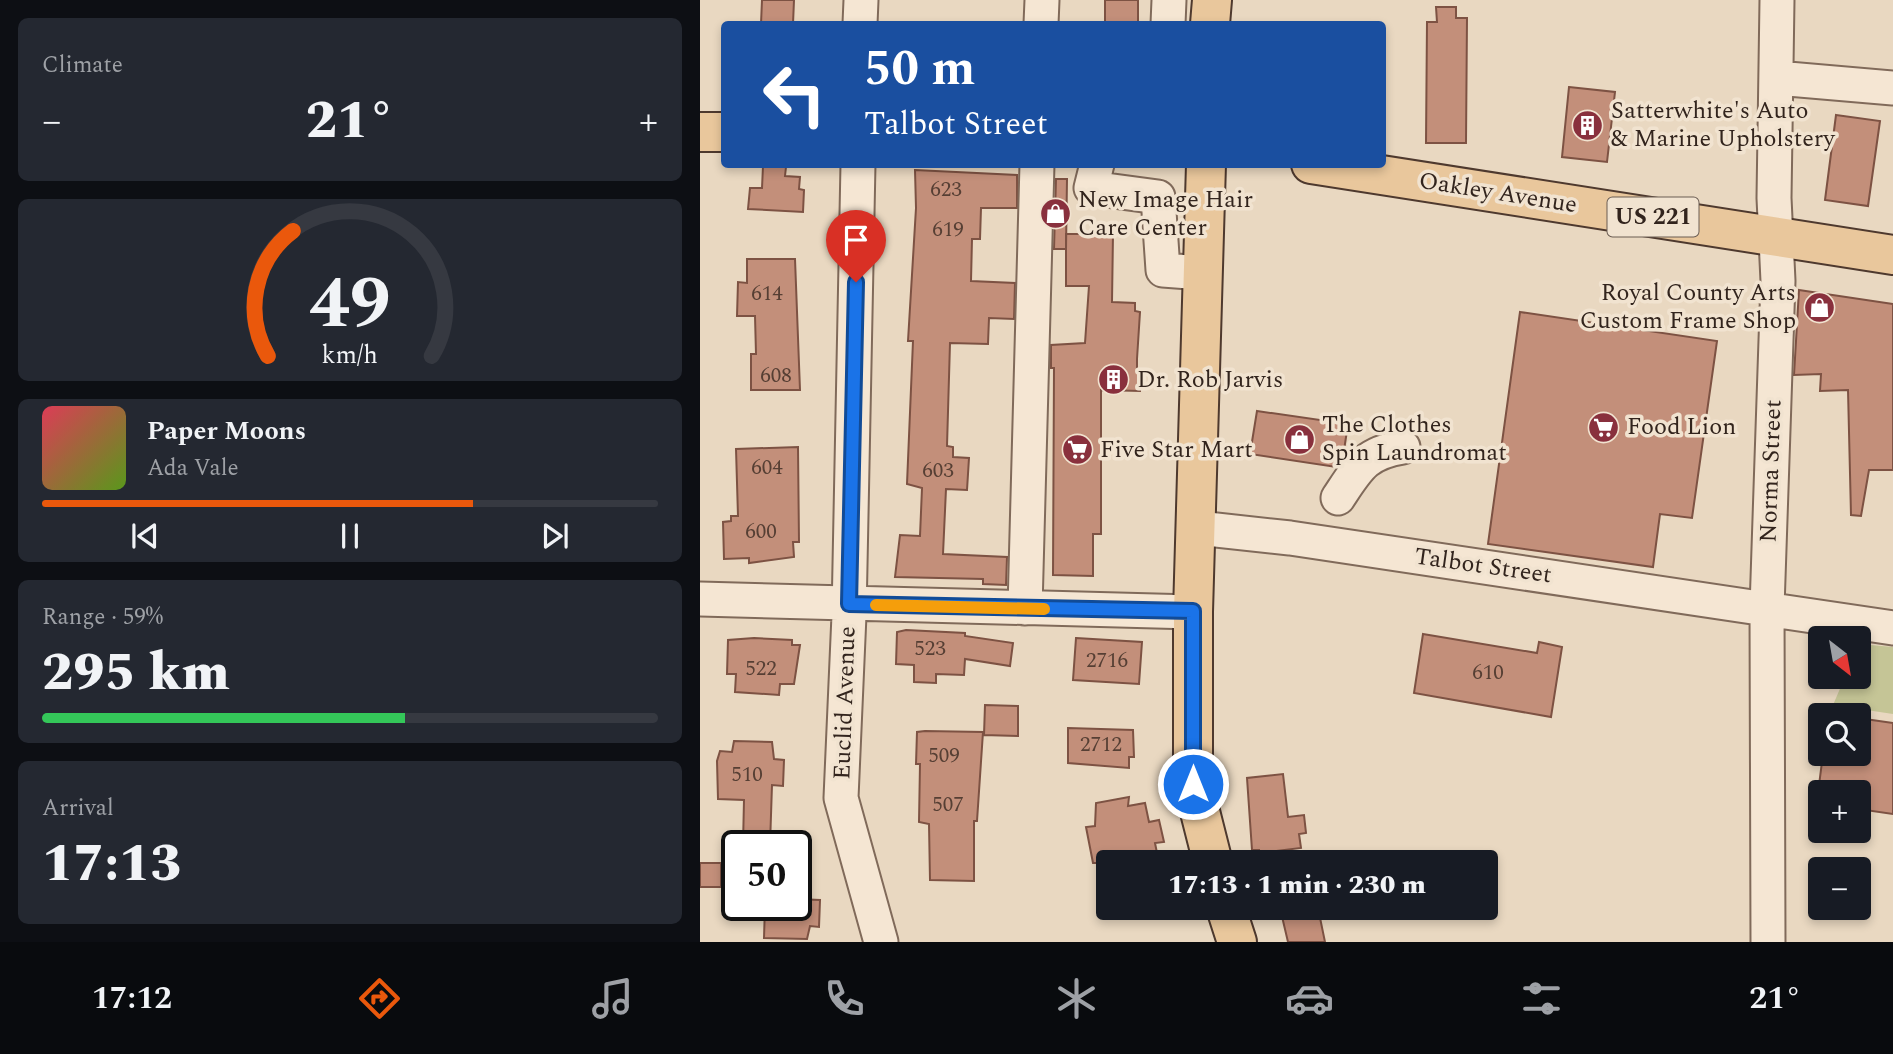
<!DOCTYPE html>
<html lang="en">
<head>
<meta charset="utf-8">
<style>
	:root { --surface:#171b24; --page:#242831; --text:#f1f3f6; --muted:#9ea1a6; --line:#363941; --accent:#ea580c }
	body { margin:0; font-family:Spectral,serif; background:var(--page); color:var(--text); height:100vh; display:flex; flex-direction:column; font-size:26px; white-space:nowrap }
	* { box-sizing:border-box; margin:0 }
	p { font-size:23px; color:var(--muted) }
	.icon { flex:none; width:38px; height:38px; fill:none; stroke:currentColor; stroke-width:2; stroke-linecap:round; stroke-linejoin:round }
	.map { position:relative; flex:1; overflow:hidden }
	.details { display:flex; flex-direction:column; gap:18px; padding:18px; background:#0d0f14; width:700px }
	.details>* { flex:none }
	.hud { position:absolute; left:21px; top:21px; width:665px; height:147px; border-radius:7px; box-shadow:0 4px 10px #0003; background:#1a4fa0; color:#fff; overflow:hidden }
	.needle { width:46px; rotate:149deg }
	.tools { position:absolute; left:1108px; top:626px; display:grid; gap:14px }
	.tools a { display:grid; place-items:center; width:63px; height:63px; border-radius:7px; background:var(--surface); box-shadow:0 4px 10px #0003; font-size:35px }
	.speed { position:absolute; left:21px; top:830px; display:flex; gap:14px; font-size:35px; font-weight:700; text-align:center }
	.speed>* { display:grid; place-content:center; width:91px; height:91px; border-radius:50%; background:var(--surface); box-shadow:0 4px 10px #0003; line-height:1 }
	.speed .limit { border:4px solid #111; border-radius:10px; background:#fff; color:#111 }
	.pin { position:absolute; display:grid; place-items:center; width:60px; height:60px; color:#fff; margin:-72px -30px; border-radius:50% 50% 50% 0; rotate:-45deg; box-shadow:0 0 7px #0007 }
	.pin .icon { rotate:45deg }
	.me { position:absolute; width:77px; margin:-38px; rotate:0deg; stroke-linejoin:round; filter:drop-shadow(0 0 5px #0008) }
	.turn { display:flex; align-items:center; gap:24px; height:147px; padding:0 28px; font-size:32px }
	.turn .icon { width:91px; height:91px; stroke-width:2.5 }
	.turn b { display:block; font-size:49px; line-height:60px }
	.big { font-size:52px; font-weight:800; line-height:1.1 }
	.details .tile { flex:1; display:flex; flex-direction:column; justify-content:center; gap:10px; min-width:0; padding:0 24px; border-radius:10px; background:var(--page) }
	.details .dial { align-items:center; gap:0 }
	.dial svg { height:182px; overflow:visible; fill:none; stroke:var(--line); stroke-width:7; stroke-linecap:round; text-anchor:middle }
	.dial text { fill:var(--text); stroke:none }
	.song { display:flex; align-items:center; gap:21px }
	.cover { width:84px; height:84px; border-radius:10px; background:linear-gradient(135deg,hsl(350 70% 55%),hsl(90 70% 35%)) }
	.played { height:7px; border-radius:4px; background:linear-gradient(90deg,var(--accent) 70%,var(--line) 70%) }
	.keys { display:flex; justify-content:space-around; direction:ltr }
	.heat { display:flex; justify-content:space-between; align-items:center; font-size:38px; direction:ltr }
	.charge { height:10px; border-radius:5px; background:linear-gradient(90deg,#34c759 59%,var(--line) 0) }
	.trip { position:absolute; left:396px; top:850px; width:402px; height:70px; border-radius:7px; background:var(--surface); box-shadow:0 4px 10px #0003; font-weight:800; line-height:70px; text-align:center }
	.menu { display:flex; height:112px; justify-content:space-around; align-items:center; background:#090b0e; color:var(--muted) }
	.menu .icon { width:49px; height:49px }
	.menu .on { color:var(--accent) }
	.menu b { font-size:32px; color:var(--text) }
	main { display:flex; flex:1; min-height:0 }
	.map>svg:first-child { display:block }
	.green { fill:#c5c596 }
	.building { fill:#c38f7a; stroke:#7d5243; stroke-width:2 }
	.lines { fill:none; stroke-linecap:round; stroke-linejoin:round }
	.minor-casing { stroke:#806a5a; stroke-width:37 }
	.major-casing { stroke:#4e392e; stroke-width:42 }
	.minor { stroke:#f5e6d3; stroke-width:33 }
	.major { stroke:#e9c79c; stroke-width:38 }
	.route-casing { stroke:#114b97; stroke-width:18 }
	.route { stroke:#1a73e8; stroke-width:12 }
	.slow { stroke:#f59e0b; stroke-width:12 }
	.labels { text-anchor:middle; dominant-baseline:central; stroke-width:7; stroke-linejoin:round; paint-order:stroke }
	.number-label { font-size:21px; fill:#563f34 }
	.shield { fill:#f1e3d0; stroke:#6b5d53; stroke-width:2 }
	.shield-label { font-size:23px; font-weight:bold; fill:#32241d }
	.poi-label { font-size:24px; fill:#32241d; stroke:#f1e3d0; text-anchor:start }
	.street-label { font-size:24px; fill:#32241d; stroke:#f1e3d0 }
</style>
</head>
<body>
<main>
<section class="details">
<div class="tile"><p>Climate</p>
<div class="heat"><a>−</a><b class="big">21°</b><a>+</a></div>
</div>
<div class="tile dial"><svg viewBox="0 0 100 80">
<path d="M14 69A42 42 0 1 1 86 69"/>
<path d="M14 69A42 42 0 0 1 25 14" stroke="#ea580c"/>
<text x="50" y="56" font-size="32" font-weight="700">49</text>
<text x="50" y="72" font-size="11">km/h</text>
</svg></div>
<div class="tile">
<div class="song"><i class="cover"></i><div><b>Paper Moons</b><p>Ada Vale</p></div></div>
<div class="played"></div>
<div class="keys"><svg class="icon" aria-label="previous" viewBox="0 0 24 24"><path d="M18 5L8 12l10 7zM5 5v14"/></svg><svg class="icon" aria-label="pause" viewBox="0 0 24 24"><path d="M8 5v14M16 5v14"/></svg><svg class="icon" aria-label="next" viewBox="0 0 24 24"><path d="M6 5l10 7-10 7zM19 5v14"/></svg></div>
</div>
<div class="tile"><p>Range · 59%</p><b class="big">295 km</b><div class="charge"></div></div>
<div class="tile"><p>Arrival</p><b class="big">17:13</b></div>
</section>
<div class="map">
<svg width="1193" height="942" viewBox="0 0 1193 942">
	<rect width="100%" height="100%" fill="#e9d8c1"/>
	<!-- green -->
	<path class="green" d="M1159,644l34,3v67l-60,-9 12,-28h13z"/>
	<!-- building -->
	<path class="building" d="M62,0h32l-1,24h-32z
		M405,0h33v24h-33z
		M736,7h20v11h11l-1,125h-40l1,-121h10z
		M869,87l46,5 -8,70 -45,-5z
		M1136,115l44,6 -12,85 -43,-6z
		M63,166l23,1 -1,9 15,1 -1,12 5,1 -1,22 -55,-3 2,-21h12z
		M215,170l102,5v33h-36l-1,31h-8l-1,42 44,2 -1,36 -25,-1 -1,26 -38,-1 -3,103 6,1v10l16,1 -2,32 -21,-1 -3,65 64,3 -1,28 -23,-1v-5l-88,-2 5,-42 20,1 2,-48 -15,-4 6,-143h-5l8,-133z
		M356,179h11l-1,70h-12z
		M366,234h47l-1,68 23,1v8l5,1 -3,47v11h4l-1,21 -39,-1v144h-8v42l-40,-1 1,-207h-3v-23l34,-2 4,-57h-23z
		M47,259h48l5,131h-49v-36h5l-1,-38h-18l1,-34 9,1z
		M1099,290l94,14v166h-24l-8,46 -10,-1 -3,-125 -28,1 1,-17 -27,1z
		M820,312l197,29 -25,177 -32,-4 -7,53 -165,-23z
		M557,411l91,13 -5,33 -7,10 -86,-13z
		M98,447l1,95h-6l1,15 -45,6v-5l-25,1 -1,-37 8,-1v-5h7l-2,-67z
		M206,630l59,3v3l48,7 -3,23 -45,-7 -1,16 -28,-1v9l-22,-1v-17l-18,-1 1,-32z
		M723,634l114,19 2,-11 23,5 -11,70 -137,-24z
		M54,638l38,2v5h8l-6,39h-14l-1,11 -44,-3 1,-18h-9l1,-34z
		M376,638l66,4 -3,42 -66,-4z
		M285,705l33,1v30l-34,-1z
		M1158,718l35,5v91l-35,-5v-16h-40l5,-39h35z
		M368,728l65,2 1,27h-5v11l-61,-5z
		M225,731l58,1 -6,89h-3v60l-44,-1 -1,-56 -10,-2 1,-58h-4l1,-32z
		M34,741l38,1 2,17 10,1 -1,26 -11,-1 -2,60h-27l1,-45 -26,-1 -1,-38 3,-10 12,1z
		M583,774l5,43 16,-2 2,18 -7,1 2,14 -42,5v-3h-7l-5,-72z
		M429,797l-1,9 17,-3 4,19 10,-2 5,22 -9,1 4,20h-66l-7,-36 9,-1 1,-23z
		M0,863h21v24h-21z
		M96,899l24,1 -1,27 -9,-1 -3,13 -43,-1 1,-33h31z
		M580,908h38l7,34h-37z"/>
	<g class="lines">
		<defs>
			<path id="minor" d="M160,24l1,-24
				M341,24l1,-24
				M468,24l1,-24
				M1076,78l117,10
				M158,164l-9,451 -8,183 40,144
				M397,164l-6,24 67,9 5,73 40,3
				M638,498c20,-30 27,-45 65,-51
				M498,528l92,10 603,90
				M0,599l493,13
				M325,608l12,-444
				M1068,942l-1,-334 11,-327 -4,-83 3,-198"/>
			<path id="major" d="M510,24l2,-24
				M0,132h24
				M506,164l-13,448v172l20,79
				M611,164l582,91
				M526,908l11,34"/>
		</defs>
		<!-- minor casing -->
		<use href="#minor" class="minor-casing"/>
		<!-- major casing -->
		<use href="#major" class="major-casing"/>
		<!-- minor -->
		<use href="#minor" class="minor"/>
		<!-- major -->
		<use href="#major" class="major"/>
	</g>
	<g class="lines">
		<defs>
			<path id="route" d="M156,282l-7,322 344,7v173"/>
		</defs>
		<!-- route casing -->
		<use href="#route" class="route-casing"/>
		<!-- route -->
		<use href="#route" class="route"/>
		<!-- slow -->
		<path class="slow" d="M176,605l168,4"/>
	</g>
	<!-- icons -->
	<defs>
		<symbol id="building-disc" viewBox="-11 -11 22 22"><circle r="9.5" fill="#89303d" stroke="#f1e3d0"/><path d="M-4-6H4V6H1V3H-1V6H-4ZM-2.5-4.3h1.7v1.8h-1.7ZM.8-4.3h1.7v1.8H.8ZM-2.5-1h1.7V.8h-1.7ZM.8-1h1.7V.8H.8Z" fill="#fff"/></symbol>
		<symbol id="shop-disc" viewBox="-11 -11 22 22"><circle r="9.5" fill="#89303d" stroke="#f1e3d0"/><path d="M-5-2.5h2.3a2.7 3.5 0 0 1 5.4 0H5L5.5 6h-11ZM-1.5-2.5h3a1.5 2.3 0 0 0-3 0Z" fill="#fff"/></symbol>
		<symbol id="supermarket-disc" viewBox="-11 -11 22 22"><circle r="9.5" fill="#89303d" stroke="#f1e3d0"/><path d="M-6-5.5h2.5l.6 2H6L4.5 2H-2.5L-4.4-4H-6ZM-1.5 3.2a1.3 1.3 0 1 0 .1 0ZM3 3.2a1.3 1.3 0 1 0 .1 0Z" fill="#fff"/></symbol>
	</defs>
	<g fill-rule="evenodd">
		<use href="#building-disc" x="870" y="108" width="35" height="35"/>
		<use href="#shop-disc" x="338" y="196" width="35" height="35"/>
		<use href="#shop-disc" x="1102" y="290" width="35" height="35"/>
		<use href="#building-disc" x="396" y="362" width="35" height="35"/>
		<use href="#supermarket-disc" x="886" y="410" width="35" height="35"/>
		<use href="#shop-disc" x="582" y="422" width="35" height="35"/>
		<use href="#supermarket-disc" x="360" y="432" width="35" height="35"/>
	</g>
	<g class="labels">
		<!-- number labels -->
		<g class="number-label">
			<text x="246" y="190">623</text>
			<text x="248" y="230">619</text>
			<text x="67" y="294">614</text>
			<text x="76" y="376">608</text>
			<text x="67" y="468">604</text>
			<text x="238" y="471">603</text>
			<text x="61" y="532">600</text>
			<text x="230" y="649">523</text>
			<text x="407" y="661">2716</text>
			<text x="61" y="669">522</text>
			<text x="788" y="673">610</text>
			<text x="401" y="745">2712</text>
			<text x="244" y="756">509</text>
			<text x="47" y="775">510</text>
			<text x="248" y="805">507</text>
		</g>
		<!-- shield labels -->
		<rect class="shield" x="907.5" y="197.5" width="91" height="39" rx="5"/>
		<g class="shield-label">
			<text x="953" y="217">US 221</text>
		</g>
		<!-- poi labels -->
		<g class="poi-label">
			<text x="911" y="111">Satterwhite's Auto<tspan x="911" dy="28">&amp; Marine Upholstery</tspan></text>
			<text x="378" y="200">New Image Hair<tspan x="378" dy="28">Care Center</tspan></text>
			<text x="1096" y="293" text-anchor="end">Royal County Arts<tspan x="1096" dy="28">Custom Frame Shop</tspan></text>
			<text x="437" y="380">Dr. Rob Jarvis</text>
			<text x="622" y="425">The Clothes<tspan x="622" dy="28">Spin Laundromat</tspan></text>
			<text x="927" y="427">Food Lion</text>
			<text x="400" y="450">Five Star Mart</text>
		</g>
		<!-- street labels -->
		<g class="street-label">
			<text transform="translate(798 193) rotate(9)">Oakley Avenue</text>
			<text transform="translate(1071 471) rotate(-88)">Norma Street</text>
			<text transform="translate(783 566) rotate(8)">Talbot Street</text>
			<text transform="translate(145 703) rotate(-88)">Euclid Avenue</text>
		</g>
	</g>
</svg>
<div class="tools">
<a><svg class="needle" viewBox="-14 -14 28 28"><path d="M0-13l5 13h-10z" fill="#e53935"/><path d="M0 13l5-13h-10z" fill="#9ea1a6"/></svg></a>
<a><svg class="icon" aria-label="search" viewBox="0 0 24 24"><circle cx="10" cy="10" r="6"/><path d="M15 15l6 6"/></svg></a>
<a>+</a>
<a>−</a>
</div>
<div class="speed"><div class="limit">50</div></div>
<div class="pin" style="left:156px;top:282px;background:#d93025"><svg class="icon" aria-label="arrive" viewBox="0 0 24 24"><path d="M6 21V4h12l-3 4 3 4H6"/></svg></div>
<svg class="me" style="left:493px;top:784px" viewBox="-20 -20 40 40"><circle r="17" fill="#1a73e8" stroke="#fff" stroke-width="3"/><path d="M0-11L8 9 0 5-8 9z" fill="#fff"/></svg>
<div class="trip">17:13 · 1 min · 230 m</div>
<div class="hud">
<div class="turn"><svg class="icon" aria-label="left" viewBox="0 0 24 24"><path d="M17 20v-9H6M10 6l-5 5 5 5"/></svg><div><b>50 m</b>Talbot Street</div></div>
</div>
</div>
</main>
<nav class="menu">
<b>17:12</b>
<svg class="icon on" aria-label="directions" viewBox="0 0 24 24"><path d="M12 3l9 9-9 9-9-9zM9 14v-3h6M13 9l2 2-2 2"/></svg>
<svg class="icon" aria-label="music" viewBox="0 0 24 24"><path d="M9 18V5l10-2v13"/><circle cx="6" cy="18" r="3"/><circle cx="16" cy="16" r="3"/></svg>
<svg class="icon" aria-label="phone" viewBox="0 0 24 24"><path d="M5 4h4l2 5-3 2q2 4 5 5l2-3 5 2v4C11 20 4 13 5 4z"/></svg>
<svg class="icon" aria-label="climate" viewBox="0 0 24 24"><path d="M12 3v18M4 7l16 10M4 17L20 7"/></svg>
<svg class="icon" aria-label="car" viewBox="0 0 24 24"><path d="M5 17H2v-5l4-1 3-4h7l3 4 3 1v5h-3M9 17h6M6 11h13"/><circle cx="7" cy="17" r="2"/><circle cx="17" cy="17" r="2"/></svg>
<svg class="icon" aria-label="filters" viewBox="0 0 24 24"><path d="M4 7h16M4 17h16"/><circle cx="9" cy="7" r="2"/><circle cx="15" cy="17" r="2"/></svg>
<b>21°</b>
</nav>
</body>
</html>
